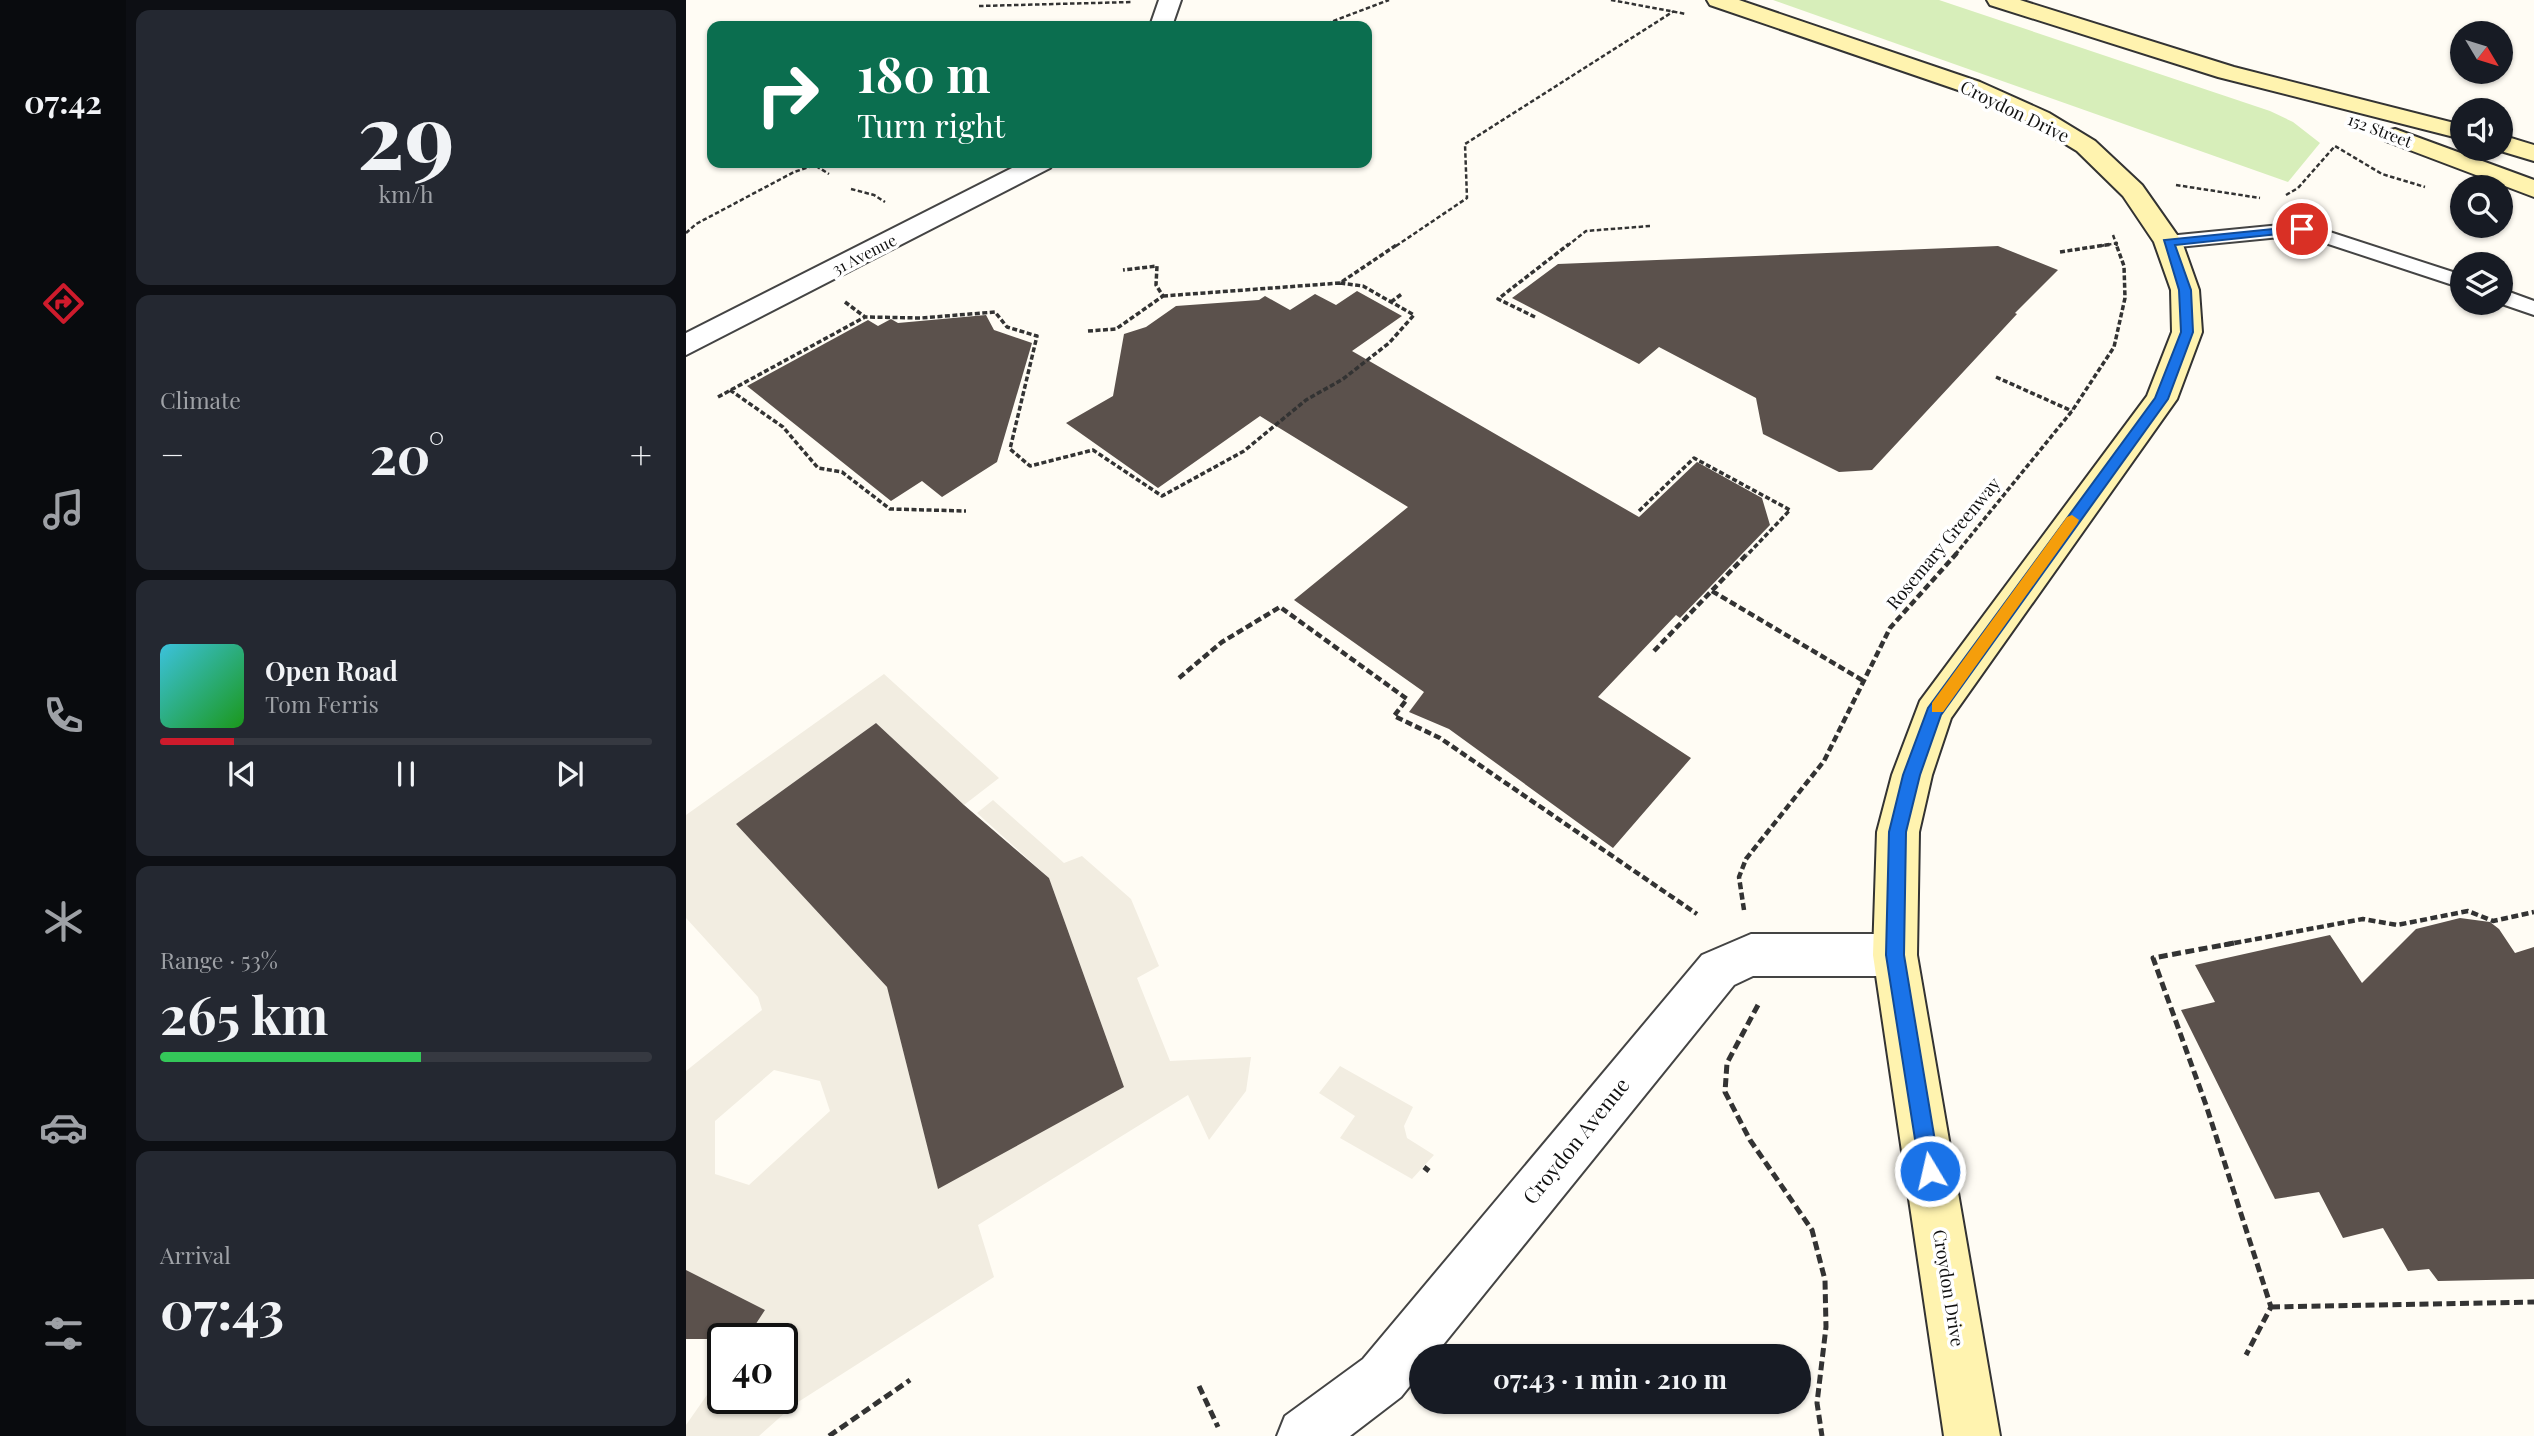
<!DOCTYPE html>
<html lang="en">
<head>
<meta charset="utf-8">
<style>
	:root { --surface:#171b24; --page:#242831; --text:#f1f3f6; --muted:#9ea1a6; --line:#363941; --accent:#ce1b2c }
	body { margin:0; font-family:"Playfair Display",serif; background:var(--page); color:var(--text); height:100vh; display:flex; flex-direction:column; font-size:26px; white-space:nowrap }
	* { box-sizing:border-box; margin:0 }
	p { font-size:23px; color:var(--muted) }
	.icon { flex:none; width:38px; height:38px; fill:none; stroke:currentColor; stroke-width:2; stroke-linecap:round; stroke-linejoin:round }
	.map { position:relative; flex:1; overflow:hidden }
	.drawer { display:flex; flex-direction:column; gap:10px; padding:10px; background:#0d0f14; width:560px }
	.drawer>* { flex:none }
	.hud { position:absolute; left:21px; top:21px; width:665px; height:147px; border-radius:14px; box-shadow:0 2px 5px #0004; background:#0b6e4f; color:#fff; overflow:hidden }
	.needle { width:46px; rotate:128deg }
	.controls { position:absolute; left:1764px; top:21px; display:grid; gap:14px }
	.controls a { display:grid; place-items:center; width:63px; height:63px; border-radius:50%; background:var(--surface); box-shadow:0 2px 5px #0004; font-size:35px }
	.speed { position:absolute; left:21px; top:1323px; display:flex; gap:14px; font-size:35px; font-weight:700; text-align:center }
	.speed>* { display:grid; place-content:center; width:91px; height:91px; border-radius:50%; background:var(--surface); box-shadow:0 2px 5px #0004; line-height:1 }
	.speed .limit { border:4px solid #111; border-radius:10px; background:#fff; color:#111 }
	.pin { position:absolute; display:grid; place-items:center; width:60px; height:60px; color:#fff; margin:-30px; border:4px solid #fff; border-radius:50%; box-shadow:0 2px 7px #0007 }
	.me { position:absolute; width:77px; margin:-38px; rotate:351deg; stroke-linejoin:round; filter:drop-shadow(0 0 5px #0008) }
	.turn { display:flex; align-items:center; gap:24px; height:147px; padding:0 35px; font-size:32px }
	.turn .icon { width:91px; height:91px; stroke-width:2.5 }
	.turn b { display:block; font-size:49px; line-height:60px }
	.big { font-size:52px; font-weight:700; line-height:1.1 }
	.drawer .widget { flex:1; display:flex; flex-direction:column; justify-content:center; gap:10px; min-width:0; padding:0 24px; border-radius:14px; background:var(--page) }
	.drawer .dial { align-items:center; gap:0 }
	.dial b { font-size:91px; line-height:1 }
	.song { display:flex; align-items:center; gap:21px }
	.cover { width:84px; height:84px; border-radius:10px; background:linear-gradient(135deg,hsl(190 70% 55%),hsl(120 70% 35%)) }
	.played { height:7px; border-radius:4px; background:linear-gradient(90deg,var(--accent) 15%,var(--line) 15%) }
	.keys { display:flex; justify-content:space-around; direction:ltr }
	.heat { display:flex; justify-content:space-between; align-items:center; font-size:38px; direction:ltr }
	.charge { height:10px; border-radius:5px; background:linear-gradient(90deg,#34c759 53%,var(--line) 0) }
	.trip { position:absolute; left:723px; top:1344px; width:402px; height:70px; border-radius:35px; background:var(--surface); box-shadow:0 2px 5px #0004; font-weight:700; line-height:70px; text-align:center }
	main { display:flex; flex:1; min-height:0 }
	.tab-bar { display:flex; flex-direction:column; width:126px; justify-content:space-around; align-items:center; background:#090b0e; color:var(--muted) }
	.tab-bar .icon { width:49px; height:49px }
	.tab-bar .current { color:var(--accent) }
	.tab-bar b { font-size:32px; color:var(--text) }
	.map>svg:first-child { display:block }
	.green { fill:#d7eeba }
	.plaza { fill:#f2ede1; fill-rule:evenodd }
	.building { fill:#5b514c }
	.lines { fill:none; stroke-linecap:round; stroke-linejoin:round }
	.lane-casing { stroke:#444; stroke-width:4 }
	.street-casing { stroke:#444; stroke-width:4 }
	.secondary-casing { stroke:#333; stroke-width:4 }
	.path-far3 { stroke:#333; stroke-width:2.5; stroke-dasharray:4.5 2.5; stroke-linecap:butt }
	.path-far2 { stroke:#333; stroke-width:3.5; stroke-dasharray:5 2.5; stroke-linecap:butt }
	.path-far1 { stroke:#333; stroke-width:4.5; stroke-dasharray:7 3.5; stroke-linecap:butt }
	.path { stroke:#333; stroke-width:5; stroke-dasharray:9 4.5; stroke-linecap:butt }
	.lane { fill:#fff; fill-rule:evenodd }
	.street { fill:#fff; fill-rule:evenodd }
	.secondary { fill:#fff3af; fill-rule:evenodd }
	.route { fill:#1a73e8; stroke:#114b97; stroke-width:2 }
	.slow { fill:#f59e0b }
	.labels { text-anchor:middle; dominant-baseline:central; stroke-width:7; stroke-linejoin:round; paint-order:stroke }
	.far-street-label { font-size:16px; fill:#111; stroke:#fff }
	.street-label { font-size:18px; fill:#111; stroke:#fff }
	.near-street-label { font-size:21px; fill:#111; stroke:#fff }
</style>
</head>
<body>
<main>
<nav class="tab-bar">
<b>07:42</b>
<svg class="icon current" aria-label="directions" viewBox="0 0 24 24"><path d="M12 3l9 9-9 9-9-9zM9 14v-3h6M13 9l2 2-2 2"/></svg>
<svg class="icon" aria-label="music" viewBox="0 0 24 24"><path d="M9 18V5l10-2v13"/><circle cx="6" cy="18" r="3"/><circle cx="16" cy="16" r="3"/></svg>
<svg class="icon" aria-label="phone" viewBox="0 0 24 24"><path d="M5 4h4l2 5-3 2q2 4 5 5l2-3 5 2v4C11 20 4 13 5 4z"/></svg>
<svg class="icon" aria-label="climate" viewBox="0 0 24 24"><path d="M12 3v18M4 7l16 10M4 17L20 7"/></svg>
<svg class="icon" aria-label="car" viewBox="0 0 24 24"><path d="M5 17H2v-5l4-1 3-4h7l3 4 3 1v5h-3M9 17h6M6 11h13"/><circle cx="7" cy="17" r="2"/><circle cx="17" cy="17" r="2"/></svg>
<svg class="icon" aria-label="filters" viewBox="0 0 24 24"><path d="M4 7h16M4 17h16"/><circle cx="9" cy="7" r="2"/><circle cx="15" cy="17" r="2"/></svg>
</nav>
<section class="drawer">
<div class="widget dial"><b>29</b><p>km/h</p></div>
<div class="widget"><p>Climate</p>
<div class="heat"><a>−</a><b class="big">20°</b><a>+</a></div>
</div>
<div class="widget">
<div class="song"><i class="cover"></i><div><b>Open Road</b><p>Tom Ferris</p></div></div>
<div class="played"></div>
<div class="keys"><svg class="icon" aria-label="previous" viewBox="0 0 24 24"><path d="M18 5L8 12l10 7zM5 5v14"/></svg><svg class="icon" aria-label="pause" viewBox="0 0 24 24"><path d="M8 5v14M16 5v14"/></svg><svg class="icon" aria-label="next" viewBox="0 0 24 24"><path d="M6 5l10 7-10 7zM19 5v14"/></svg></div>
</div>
<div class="widget"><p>Range · 53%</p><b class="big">265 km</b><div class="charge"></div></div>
<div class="widget"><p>Arrival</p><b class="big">07:43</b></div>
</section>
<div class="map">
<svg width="1848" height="1436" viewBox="0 0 1848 1436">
	<rect width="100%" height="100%" fill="#fffcf4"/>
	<!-- green -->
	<path class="green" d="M1087,0h166l331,111 23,11 27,21 -32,39z"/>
	<!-- plaza -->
	<path class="plaza" d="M198,674l115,104 -35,27 -88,-82 -140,101 151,163 51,201 186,-101 -75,-209 -72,-65 16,-13 71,63 18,-7 49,43 28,67 -22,12 33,83 81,-4 -5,34 -37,49 -21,-45 -210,130 16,52 -199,127 -36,32h-73v-11l37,-53v26h59v-59h-36l19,-29 -79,-40v-199l76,-61 -4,-13 -72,-79v-103zM88,1070l46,11 10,30 -81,74 -34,-11v-53z
		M654,1066l73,41 -9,19 3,12 27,17 -22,24 -72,-41 15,-22 -36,-23z"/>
	<!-- building -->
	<path class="building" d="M1312,246l60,24 -43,43 2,1 -145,156 -33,2 -76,-38 -7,-36 -97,-51 -20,17 -127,-66 46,-34z
		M671,291l45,25 -50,35 287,166 58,-55 65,36 8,27 -90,93 -4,-3 -78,82 93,61 -78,90 -164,-119 -40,-17 15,-20 -130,-92 114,-93 -148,-91 -102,72 -92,-65 47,-27 11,-62 22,-7 30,-21 83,-6 6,-4 25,14 25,-16 21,11z
		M300,315l8,15 38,13 -35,119 -55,35 -20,-16 -31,20 -144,-115 121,-66 10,6 13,-7 7,4z
		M190,723l88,82 85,73 75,209 -186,102 -51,-202 -151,-163z
		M1774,918l30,4 9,7 16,24 19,-6v332l-96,2 -9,-12 -21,2 -25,-43 -40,10 -24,-46 -44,7 -94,-189 34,-8 -20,-37 135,-30 32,48 54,-54z
		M0,1270l79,40 -19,29h-60z"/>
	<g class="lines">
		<defs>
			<path id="lane" d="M1616,223l160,52v13l-161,-53 -133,13 -10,-6 10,-6z
				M1815,289l33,12v14l-35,-12z"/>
			<path id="street" d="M473,0h22l-9,26h-22z
				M336,163h32l-4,5 -364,187v-22z
				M1065,934h144l16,6 6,15 -6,15 -16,6h-142l-19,9 -300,371h-13v16l-20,25 -51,39h-73l8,-20 78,-57 339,-404z"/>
			<path id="secondary" d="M1021,0h32l241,82 69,31 46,28 47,44 40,57 17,48 3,42 -25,67 -226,319 -19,57 -13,57 -2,123 83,481h-56l-71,-481 4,-123 15,-57 28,-74 227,-305 25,-64 -1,-42 -17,-48 -31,-46 -46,-45 -46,-28 -67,-31 -254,-87z
				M1301,0h33l214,67 228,58v14l-244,-62 -228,-72z
				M1709,129l139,51v17l-148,-56 -3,-5 3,-5z
				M1815,135l33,10v16l-40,-12h7z"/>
		</defs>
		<!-- lane casing -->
		<use href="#lane" class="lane-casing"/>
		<!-- street casing -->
		<use href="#street" class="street-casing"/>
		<!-- secondary casing -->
		<use href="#secondary" class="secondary-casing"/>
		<!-- path-far3 -->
		<path class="path-far3" d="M925,0l75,14
			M293,6l153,-4
			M634,26l69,-26
			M130,166l13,8
			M1490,185l84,13
			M165,189l23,6 11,7
			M1600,195l12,-7 37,-42 47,28 43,13
			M0,233l10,-9 98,-52 27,-9
			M1427,235l4,11
			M710,246l71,-48 -2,-54 209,-133
			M881,246l19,-15 64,-5
			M1414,246l18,-3"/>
		<!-- path-far2 -->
		<path class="path-far2" d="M1374,252l52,-8
			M477,296l177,-13 58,-39
			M159,302l20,15 56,1 74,-6 12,15 30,9 -27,113 20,17 63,-16 69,46 82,-45 62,-51 37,-21 46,-36 25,-28 -51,-29 -23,-3
			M705,302l12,-9
			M849,317l-37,-18 71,-55
			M402,331l28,-2 47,-33 -7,-11 1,-19 -34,4
			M1310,377l76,34
			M44,390l53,37 35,41 24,4 48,37 76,2
			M32,397l147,-80
			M953,511l55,-53 96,52 -43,45
			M1269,555l117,-144 42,-64 11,-49 -1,-32 -8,-22"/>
		<!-- path-far1 -->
		<path class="path-far1" d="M1026,591l150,89
			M968,651l94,-98
			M493,678l43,-36 58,-35 127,92 -13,17 46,22 257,176
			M1058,910l-5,-33 7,-18 78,-98 66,-133 67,-75
			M1538,945l139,-26 34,6 71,-14 25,10 41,-9"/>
		<!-- path -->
		<path class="path" d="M1548,943l-81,15 53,147 65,202 -25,48
			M1072,1005l-31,58 -2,29 25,48 62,90 13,50 1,47 -9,76 5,33
			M738,1167l5,4
			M1585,1307l263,-5
			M513,1386l19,41
			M143,1436l81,-56"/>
		<!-- lane -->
		<use href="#lane" class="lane"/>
		<!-- street -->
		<use href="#street" class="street"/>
		<!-- secondary -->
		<use href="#secondary" class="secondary"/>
	</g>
	<!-- route -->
	<path class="route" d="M1616,226l4,1v4l-131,14 16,45 2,42 -25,67 -227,316 -21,60 -14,57 -2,123 36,216 -3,7 -7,3 -7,-3 -3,-7 -34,-216 3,-123 14,-57 25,-67 227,-310 26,-66 -2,-42 -15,-50z"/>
	<!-- slow -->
	<path class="slow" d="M1386,515l7,5 -2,4 -134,188h-11v-9l135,-186z"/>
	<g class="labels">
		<!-- far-street labels -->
		<g class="far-street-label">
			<text transform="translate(1694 130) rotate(21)">152 Street</text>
			<text transform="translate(178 254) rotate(-27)">31 Avenue</text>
		</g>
		<!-- street labels -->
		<g class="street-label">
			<text transform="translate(1329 111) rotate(26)">Croydon Drive</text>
			<text transform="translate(1257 543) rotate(-50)">Rosemary Greenway</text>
			<text transform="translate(1263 1288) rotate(81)">Croydon Drive</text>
		</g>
		<!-- near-street labels -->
		<g class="near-street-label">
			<text transform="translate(889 1140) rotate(-51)">Croydon Avenue</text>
		</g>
	</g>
</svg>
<div class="controls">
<a><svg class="needle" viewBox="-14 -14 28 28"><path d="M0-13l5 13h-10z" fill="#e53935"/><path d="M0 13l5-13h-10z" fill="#9ea1a6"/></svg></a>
<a><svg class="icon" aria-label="sound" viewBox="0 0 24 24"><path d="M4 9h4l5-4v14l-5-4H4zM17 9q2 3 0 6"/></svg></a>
<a><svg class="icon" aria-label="search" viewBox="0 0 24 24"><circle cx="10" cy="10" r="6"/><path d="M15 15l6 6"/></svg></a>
<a><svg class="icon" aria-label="layers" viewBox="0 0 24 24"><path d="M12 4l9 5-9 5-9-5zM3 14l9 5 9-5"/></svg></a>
</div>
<div class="speed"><div class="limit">40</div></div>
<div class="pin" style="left:1616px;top:229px;background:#d93025"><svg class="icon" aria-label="arrive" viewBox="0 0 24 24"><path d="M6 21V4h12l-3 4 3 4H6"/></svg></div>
<svg class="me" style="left:1244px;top:1171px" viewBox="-20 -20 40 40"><circle r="17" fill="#1a73e8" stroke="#fff" stroke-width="3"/><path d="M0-11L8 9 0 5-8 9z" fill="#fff"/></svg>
<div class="trip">07:43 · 1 min · 210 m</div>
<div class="hud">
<div class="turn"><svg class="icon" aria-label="right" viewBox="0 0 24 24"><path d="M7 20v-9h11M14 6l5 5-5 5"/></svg><div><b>180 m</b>Turn right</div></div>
</div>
</div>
</main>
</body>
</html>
